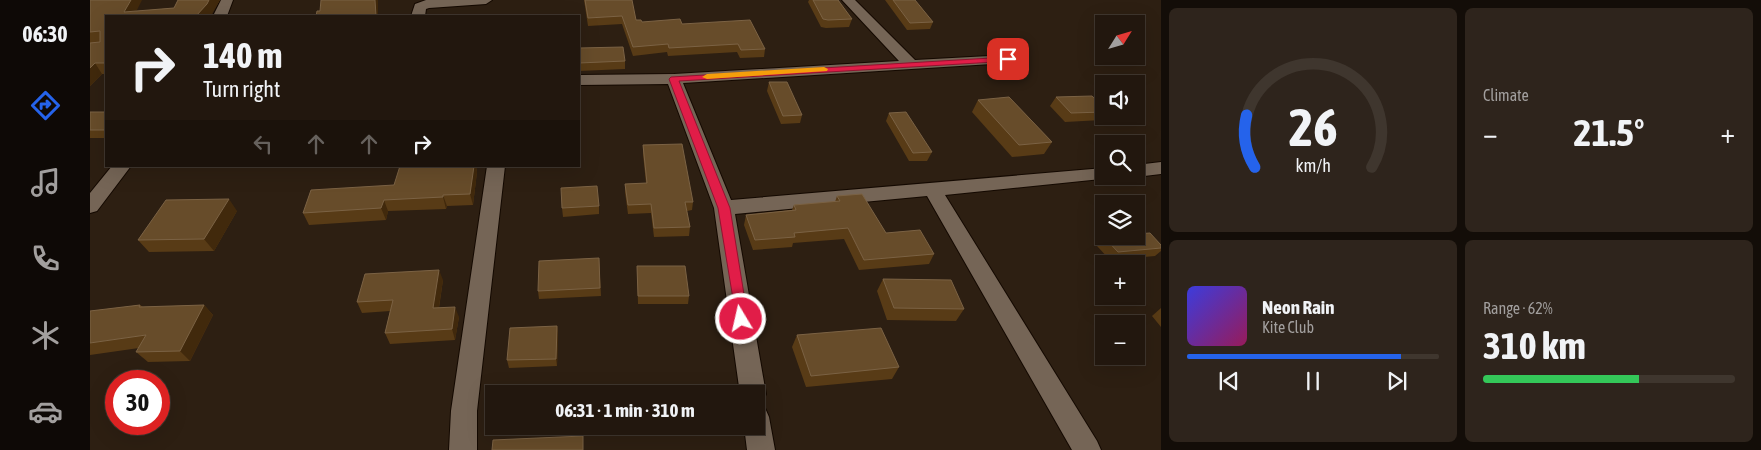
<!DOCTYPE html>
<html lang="en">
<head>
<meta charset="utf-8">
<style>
	:root { --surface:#22170e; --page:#2e241c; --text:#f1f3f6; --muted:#a29f9e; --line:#3f362e; --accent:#2563eb }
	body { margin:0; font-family:"Asap Condensed",sans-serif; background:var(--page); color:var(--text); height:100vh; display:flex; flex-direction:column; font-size:19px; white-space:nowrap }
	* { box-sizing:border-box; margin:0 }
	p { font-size:16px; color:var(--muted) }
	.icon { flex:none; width:28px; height:28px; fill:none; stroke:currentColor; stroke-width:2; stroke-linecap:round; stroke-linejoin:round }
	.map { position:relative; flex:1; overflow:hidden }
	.side { display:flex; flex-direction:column; gap:8px; padding:8px; background:#130d08; width:600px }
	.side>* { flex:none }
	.hud { position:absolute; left:15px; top:15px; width:475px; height:152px; border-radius:0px; box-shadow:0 5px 20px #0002,0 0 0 1px var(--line); background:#22170e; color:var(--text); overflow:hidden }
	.needle { width:32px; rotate:53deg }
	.tools { position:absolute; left:1005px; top:15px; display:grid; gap:10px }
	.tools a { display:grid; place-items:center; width:50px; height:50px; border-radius:0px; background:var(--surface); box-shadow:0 5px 20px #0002,0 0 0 1px var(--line); font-size:25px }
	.speed { position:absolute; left:15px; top:370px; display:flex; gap:10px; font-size:25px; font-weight:700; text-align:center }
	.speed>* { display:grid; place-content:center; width:65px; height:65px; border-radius:50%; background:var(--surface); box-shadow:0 5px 20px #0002,0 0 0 1px var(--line); line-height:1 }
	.speed .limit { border:8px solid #d22; background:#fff; color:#111 }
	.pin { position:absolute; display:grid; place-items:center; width:42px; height:42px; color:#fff; margin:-21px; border-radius:10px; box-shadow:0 2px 8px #0006 }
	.me { position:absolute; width:55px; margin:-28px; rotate:351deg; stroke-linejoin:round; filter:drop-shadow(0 0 4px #0008) }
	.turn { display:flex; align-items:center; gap:18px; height:105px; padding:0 15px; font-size:22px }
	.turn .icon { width:65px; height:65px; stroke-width:2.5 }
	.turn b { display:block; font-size:35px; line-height:42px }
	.lanes { display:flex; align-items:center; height:48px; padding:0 15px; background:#0003; justify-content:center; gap:25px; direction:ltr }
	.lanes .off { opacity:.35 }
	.big { font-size:38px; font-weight:700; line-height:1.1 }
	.side .tile { flex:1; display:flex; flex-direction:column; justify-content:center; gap:8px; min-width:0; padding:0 18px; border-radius:8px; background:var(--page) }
	.side .dial { align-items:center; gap:0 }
	.dial svg { height:130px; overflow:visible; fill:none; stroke:var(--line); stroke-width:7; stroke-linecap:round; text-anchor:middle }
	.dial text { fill:var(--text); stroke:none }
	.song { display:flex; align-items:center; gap:15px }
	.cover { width:60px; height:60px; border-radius:8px; background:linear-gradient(135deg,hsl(240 70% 55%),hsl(330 70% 35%)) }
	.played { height:5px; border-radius:2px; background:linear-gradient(90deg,var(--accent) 85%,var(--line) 85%) }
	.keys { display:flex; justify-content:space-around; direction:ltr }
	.heat { display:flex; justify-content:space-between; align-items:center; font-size:28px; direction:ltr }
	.charge { height:8px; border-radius:4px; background:linear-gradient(90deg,#34c759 62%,var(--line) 0) }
	.side .tiles { flex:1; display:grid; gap:8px; grid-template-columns:repeat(2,1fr) }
	.trip { position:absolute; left:395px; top:385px; width:280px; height:50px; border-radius:0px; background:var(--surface); box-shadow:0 5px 20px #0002,0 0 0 1px var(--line); font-weight:700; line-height:50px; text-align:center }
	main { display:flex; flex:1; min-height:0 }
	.tabs { display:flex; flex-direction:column; width:90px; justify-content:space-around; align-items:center; background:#0e0906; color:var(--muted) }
	.tabs .icon { width:35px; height:35px }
	.tabs .active { color:var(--accent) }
	.tabs b { font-size:22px; color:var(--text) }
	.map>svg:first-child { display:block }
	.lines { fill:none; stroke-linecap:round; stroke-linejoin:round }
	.street-casing { stroke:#140901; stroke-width:2 }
	.street { fill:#756556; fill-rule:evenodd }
	.wall { fill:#583b16 }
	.shaded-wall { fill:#41290c }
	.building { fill:#674c2a; stroke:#7b6244 }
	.route { fill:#e11d48; stroke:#92132f }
	.slow { fill:#f59e0b }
</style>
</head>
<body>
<main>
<nav class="tabs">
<b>06:30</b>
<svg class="icon active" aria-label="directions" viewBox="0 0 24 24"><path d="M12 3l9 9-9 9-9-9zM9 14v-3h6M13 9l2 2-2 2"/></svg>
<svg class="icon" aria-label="music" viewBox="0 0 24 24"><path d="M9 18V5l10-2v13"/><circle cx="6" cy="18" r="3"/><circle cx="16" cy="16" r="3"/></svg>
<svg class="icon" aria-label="phone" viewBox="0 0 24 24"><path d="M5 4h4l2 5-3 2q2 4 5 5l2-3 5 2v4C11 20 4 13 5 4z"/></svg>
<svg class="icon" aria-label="climate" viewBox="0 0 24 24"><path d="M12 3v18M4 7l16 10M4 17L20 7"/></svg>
<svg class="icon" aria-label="car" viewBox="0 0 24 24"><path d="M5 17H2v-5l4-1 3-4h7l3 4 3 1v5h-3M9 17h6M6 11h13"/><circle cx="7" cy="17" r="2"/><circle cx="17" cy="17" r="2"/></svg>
</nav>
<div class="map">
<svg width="1071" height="450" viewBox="0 0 1071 450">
	<rect width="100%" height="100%" fill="#2d1f12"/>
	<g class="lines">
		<defs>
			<path id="street" d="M131,0h12l-6,16h-14z
				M336,0h66l-6,4 -57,4 -3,1 -1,7h-14l4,-12z
				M752,0h13l60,60 93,-5 5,1 2,3 -2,3 -5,1 -325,20 48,117 373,-32v8h8l-1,2 -166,17 152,246 4,9h-29l-145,-254 -192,18 31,180 -4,8 -6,2v-10h-16l-26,-186 -46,-124 -89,1v-10l95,-1 225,-13z
				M1071,162v12l-25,3 -3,-1h3v-11z
				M22,166h19l-34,45 -7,2v-20z
				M397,166h18l-28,245v39h-28l2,-39z
				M666,405l9,3 4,9 6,33h-28l-3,-24h12z"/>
		</defs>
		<!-- street casing -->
		<use href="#street" class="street-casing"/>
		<!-- street -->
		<use href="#street" class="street"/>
	</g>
	<!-- wall -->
	<path class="wall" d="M0,0l46,11 38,-3 4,-8h42l-10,16h-104v58h-4l-12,12z
		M494,0h48l4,20 6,2 40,2 83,25 -1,8 -24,1 -3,-6 -69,4 -1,-4 -34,4 -11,-32 -34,2z
		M719,0h29l14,19 -3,8 -23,1 -5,-1 -13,-25z
		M795,0h30l18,22 -3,7 -23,1z
		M489,48l46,13v8l-46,2z
		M679,82l33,33 -2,8 -19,1 -14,-33z
		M966,97l48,10v9h1l-3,4 -37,2 -15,-16z
		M888,100l74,42 -8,12 -32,3 -40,-45z
		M0,112h16v26h-16z
		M799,113l43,39 -5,9h-18l-23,-40z
		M553,145l50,57 -1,8 -5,1 3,16 -1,9 -35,1 -3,-24 -23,1 -3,-22v-8l21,-1 -3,-29z
		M310,166h76l1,6 -4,33 -26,1 -1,3 -58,2 -2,9 -77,5 -6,-12 91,-28z
		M747,196l49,37 48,21 -5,10 -70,6 -15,-31 -51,4 -1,4 -39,3 -9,-25 2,-10 46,-5 2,-5 41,-3z
		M509,206v8l-36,3 -1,-9z
		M147,211l-23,40 -65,1 -11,-12z
		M1014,237l57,8v6l-6,5 -45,4 -13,-14z
		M509,258l2,38 -62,3 -1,-8z
		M547,266l52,30 -1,8h-50z
		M793,279l81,30 -8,12 -69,-1 -10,-29z
		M353,280l-4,28 20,9 -4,23 -65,4 -5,-11 5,-22 -28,2 -5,-11z
		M50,305l3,2 61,-2 9,10 -23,46 -42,1 -12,-10 3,-4 -49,7v-44z
		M1071,308v19l-9,-11z
		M467,326l1,8 -1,32 -48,2 -2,-8z
		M707,335l102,32 -7,12 -86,8 -14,-40z"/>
	<!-- shaded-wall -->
	<path class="shaded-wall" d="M41,0h11l-8,16 -10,-4z
		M119,0h11l-8,14 -2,2h-14z
		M285,0h3v16h-2z
		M5,63l7,11 -12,12v-18z
		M384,166h2l1,6 -4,33 -3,-11z
		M353,195l4,11 -1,3 -3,-12z
		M139,199l8,12 -23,40 -10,-12z
		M294,200l4,11 -2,9 -5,-12z
		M349,270l4,10 -6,39 -4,-11z
		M114,305l9,10 -23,46 -10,-10z
		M365,307l4,10 -4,23 -3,-11z
		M467,326l1,8 -1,32 -1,-7z"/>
	<!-- building -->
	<path class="building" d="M0,0h41l-7,12 50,-4 4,-8h31l-2,4 -11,12h-90v47h-11l-5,5v-25l10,-1v-11l-10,1z
		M231,0h54l1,16h-60l1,-5h3z
		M495,0h47l4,20h5l1,2 38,-3 2,5 68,-4 15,29 -24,1 -3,-6 -69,4 -1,-4 -35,3 -11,-31 -34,2z
		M723,0h25l14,19 -24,1 -5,-1z
		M803,0h22l18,22 -23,1z
		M533,47l2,14 -46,2v-15z
		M679,82h18l15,33 -19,1z
		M1002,96l12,11v5l-33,1 -15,-16z
		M919,97l43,45 -33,3 -41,-45z
		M0,112h16v18h-16z
		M816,112l26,40 -19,1 -24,-40z
		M592,144l11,58h-8l5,25 -36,1 -3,-24 -23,1 -3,-21 22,-1 -4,-38z
		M310,166h74l-4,28 -27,1v2l-59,3 -3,8 -78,5 8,-23 83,-5z
		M507,186l2,20 -37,2 -1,-20z
		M772,194l24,39 34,-3 14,24 -70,6 -16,-32 -54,5 1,4 -40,3 -9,-25 50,-5 -2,-5 46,-4 -3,-5z
		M139,199l-25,40 -66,1 28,-40z
		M1060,233l11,12v3l-43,4 -14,-15 32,-1v-2z
		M509,258l1,30 -62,3 1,-30z
		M547,266h48l4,30h-51z
		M349,270l-6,38 22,-1 -3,22 -67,4 8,-33 -36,2 8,-28z
		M793,279l68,1 13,29 -70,-1z
		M50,305l-1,2 65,-2 -24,46 -44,1 10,-17 -56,8v-32z
		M467,326l-1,33 -49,1 3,-32z
		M791,328l18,39 -88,9 -14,-41z
		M493,436v14h-91l1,-10z"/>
	<!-- route -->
	<path class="route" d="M918,57l4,2 -1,2 -332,20 51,127 18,111 -2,4 -5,2 -4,-2 -19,-115 -49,-129 2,-2z"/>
	<!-- slow -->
	<path class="slow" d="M734,67l4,2 -1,2 -120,8 -5,-2 5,-3z"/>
</svg>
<div class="tools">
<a><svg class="needle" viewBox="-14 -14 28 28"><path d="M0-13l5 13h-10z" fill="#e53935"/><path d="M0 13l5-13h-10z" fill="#a29f9e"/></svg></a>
<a><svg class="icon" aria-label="sound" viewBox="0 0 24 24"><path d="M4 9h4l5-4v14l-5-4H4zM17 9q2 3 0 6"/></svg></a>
<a><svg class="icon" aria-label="search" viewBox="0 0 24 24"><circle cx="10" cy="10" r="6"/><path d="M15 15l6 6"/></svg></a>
<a><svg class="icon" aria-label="layers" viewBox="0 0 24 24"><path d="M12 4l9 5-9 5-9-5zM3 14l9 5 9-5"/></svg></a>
<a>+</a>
<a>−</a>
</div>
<div class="speed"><div class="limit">30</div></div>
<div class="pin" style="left:918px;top:59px;background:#d93025"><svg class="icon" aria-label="arrive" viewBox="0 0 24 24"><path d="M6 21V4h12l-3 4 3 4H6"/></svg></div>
<svg class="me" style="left:651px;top:319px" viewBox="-20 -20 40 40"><circle r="17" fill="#e11d48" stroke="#fff" stroke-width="3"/><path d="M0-11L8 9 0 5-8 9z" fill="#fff"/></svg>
<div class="trip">06:31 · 1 min · 310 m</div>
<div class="hud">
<div class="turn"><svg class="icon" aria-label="right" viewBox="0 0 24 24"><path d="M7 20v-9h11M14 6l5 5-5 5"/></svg><div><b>140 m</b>Turn right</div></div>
<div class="lanes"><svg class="icon off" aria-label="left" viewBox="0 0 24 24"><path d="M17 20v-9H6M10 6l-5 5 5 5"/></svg><svg class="icon off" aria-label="ahead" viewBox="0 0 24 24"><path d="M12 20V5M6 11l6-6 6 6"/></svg><svg class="icon off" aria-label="ahead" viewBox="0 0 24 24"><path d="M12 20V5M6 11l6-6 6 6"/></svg><svg class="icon" aria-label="right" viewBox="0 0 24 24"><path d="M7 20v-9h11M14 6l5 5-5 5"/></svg></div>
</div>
</div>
<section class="side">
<div class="tiles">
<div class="tile dial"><svg viewBox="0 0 100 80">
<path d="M14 69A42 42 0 1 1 86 69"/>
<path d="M14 69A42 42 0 0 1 9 37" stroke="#2563eb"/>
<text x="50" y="56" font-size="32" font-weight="700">26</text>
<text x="50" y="72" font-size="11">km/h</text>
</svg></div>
<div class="tile"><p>Climate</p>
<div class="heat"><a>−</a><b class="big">21.5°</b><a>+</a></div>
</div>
<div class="tile">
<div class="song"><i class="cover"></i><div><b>Neon Rain</b><p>Kite Club</p></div></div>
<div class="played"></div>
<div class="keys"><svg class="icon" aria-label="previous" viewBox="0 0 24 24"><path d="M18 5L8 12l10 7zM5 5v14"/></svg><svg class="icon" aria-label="pause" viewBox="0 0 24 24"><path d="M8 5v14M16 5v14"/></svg><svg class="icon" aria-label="next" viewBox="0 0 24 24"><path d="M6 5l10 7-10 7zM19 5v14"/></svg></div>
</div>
<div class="tile"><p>Range · 62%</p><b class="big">310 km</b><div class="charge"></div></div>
</div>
</section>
</main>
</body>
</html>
